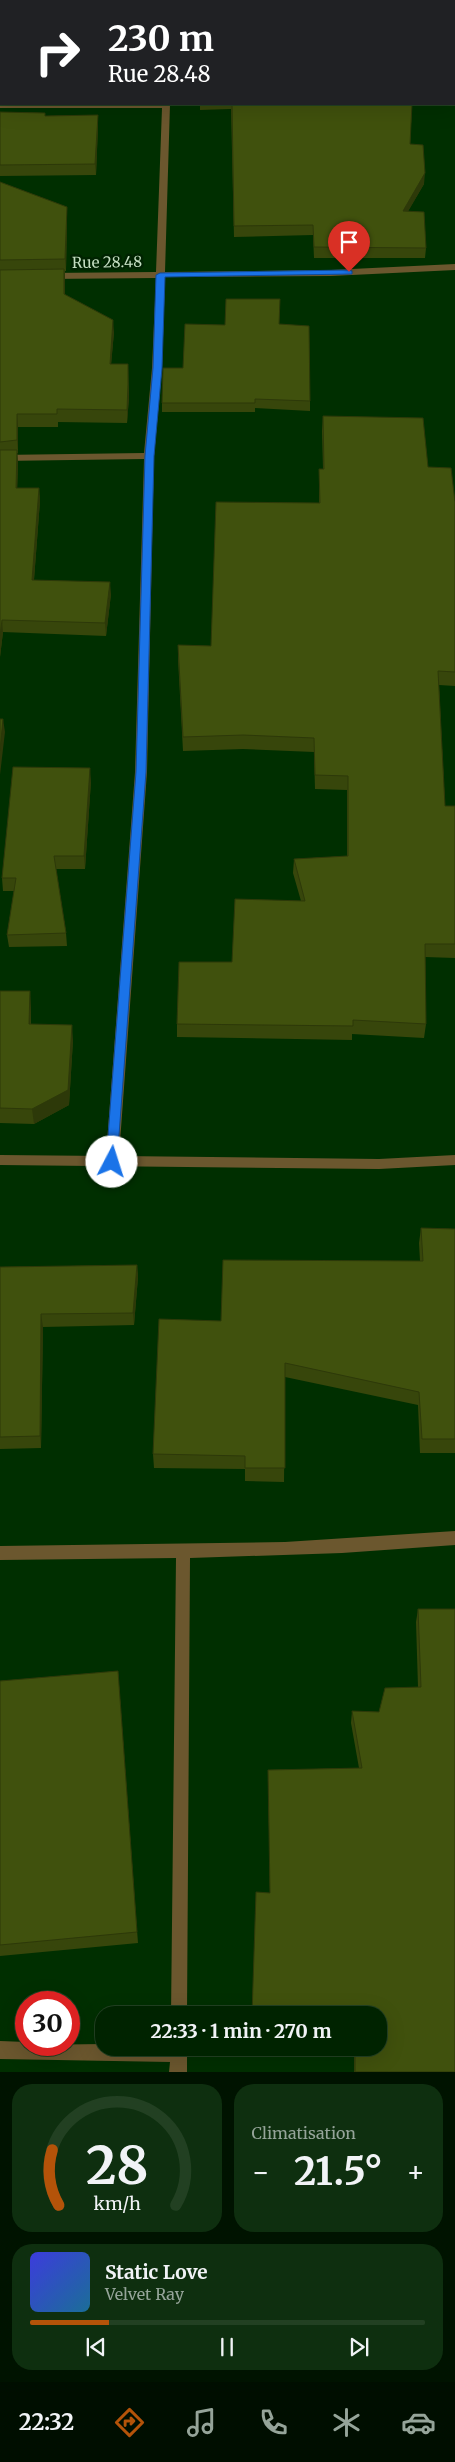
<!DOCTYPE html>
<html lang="fr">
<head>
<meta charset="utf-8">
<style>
	:root { --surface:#002300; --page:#0e2f0f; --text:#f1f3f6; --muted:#95a499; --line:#224022; --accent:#b45309 }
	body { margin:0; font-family:Merriweather,serif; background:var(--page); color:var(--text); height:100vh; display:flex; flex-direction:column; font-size:19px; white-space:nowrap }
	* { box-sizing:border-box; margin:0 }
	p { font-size:16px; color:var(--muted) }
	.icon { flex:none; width:28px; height:28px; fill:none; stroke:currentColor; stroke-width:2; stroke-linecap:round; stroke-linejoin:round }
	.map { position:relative; height:2072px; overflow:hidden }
	.drawer { display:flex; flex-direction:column; gap:12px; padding:12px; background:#001300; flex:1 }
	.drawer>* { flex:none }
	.guide { position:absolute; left:0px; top:0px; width:455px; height:105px; box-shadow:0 5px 20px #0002,0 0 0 1px var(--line); background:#202124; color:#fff; overflow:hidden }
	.speed { position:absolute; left:15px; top:1991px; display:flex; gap:10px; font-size:25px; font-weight:700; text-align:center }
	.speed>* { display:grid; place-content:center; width:65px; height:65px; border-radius:50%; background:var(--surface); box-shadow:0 5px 20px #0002,0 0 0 1px var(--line); line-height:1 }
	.speed .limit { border:8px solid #d22; background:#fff; color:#111 }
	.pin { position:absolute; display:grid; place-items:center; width:42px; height:42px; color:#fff; margin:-51px -21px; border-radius:50% 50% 50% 0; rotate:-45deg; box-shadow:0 0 5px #0007 }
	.pin .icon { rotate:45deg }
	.me { position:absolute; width:55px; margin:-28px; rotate:5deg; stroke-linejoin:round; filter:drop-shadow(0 0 4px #0008) }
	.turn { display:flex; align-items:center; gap:18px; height:105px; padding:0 25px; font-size:22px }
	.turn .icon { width:65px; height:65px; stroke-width:2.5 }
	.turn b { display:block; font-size:35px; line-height:42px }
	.big { font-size:38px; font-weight:700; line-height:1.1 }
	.drawer .widget { flex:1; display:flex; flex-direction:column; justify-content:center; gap:8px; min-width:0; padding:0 18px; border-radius:20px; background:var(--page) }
	.drawer .dial { align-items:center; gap:0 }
	.dial svg { height:130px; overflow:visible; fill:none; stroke:var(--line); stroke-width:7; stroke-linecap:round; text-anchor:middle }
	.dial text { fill:var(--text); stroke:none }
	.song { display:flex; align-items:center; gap:15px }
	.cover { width:60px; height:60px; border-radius:8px; background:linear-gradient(135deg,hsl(240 70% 55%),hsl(200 70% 35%)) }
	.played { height:5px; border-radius:2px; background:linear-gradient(90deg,var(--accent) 20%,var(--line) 20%) }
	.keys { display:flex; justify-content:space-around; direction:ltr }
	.heat { display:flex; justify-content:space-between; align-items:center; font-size:28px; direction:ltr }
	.drawer .tiles { flex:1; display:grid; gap:12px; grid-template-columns:1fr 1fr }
	.widget:last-child { grid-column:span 2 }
	.trip { position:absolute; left:95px; top:2006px; width:292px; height:50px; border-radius:20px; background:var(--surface); box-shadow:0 5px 20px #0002,0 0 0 1px var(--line); font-weight:700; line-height:50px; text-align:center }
	.tabs { display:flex; height:80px; justify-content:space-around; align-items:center; background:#000e00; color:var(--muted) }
	.tabs .icon { width:35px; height:35px }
	.tabs .selected { color:var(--accent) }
	.tabs b { font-size:22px; color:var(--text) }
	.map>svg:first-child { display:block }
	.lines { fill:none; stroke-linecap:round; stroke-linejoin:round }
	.minor { fill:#6b572e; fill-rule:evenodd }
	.wall { fill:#37460b }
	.shaded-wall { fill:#2d3909 }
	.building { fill:#40510d; stroke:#2d3909 }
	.route { fill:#1a73e8; stroke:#114b97 }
	.labels { text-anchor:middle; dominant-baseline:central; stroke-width:5; stroke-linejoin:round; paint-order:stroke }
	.far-street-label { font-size:15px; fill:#c4dec2; stroke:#002301 }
</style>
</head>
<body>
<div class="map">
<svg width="455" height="2072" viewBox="0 0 455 2072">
	<rect width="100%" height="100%" fill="#002f00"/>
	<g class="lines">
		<!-- minor -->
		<path class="minor" d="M167,0h8v1h-8z
			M0,102l170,2 -5,168 166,-2 124,-6v6l-124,6 -166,1 -3,91 -8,88 -7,316 -28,384 260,3 76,-4v10l-76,4 -379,-4v-10l106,1 29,-384 9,-313 -144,2v-6l144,-2 8,-85 4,-90 -109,1 -5,-3 5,-3 109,-1 6,-164h-162z
			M455,1531v14l-113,8 -152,5 -3,457h-16l5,-457 -176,2v-14l285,-4z
			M0,2041l26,1v3l78,-1v4h83v24h-18l1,-10 -170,-3z"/>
	</g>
	<!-- wall -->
	<path class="wall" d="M0,0l1,1v42h-1z
		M200,104h212l-2,40 14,40 -16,27 18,37 -1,10h-111l-1,-23 -79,2 -3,-128 -31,1z
		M0,112l45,1v3l53,-1v11l-2,49 -96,1z
		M0,182l67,25v12l-1,52h-1v24l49,37 -3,32h17l1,33 -2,26 -69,-1v5h-40v26h-1l1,10 -1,25h22l1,13 -6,79 77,14 -5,42 -103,-4 -3,25z
		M279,324l31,77v10l-55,-3v4h-93v-9l21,-35z
		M323,416l105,51 27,35v184l-16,-1 6,121h10v152l-30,-1 1,67 -2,14 -72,-4v6l-175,-3v-13l55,-62 69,-61 -8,-28 1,-14 53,-3v-66l-32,-1 -1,-37 -71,-3 -60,2 -5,-92v-14l33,1 108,-143v-34h4l-1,-38z
		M91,781l-6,88h-29l10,64 1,13 -58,1 -2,-12 7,-44h-11l-1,-13z
		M0,991l31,15v18l42,16 -4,65 -35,19 -34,-1z
		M421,1228l34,1v224h-35l-2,-48 -133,-28 -1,105 -39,-1v-12l-91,-1 -1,-14 68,-133 199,-60 -1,-18z
		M137,1265l1,12 -4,48 -91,2 -2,121 -41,1v-182z
		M418,1609l37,463h-101v-24h25l-109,-155 -2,-123 91,-2 -8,-45 1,-12 27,1 39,-25 -2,-65z
		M118,1671l20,272 -138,13v-275z"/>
	<!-- shaded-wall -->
	<path class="shaded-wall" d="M98,115v11l-2,49 -1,-11z
		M425,173l-1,11 -22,38 1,-11z
		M67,207v12l-1,52 -1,-12z
		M64,269l1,12 -1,25z
		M113,320l1,12 -4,45v-13z
		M128,384l1,13 -2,26v-13z
		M17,414l1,13v26l-1,-13z
		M17,450l1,13 -1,37 -1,-12z
		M39,488l1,13 -7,91 -1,-12z
		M110,582l1,12 -5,42 -1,-13z
		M2,620l1,12 -3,25v-21z
		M3,719l2,13 -5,43v-24z
		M90,768l1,13 -6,88 -1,-13z
		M30,991l1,15 -1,33 -1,-15z
		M72,1025l1,15 -4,65 -35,19 -2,-15z
		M137,1265l1,12 -4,48 -1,-12z
		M41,1314l2,13 -2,121 -1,-12z"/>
	<!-- building -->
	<path class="building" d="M0,0h63l1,1h-63v29h-1z
		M193,0h212v1h-212z
		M232,104h180l-2,40 13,1 2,28 -22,38 21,1 2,36 -112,-1 -1,-22 -79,1z
		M0,112l45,1v3l53,-1 -3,49 -95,1z
		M0,182l67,25 -2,52 -65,1z
		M64,269v25l49,26 -3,44h18v20l-1,26 -70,-1v5h-40v26l-17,2v-172z
		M226,299h54l-1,25 30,2 1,75 -55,-2v4h-93l1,-35h20l2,-44 40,1z
		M323,416l100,2 5,49 23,1 4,34v170l-17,-1 7,135h10v138h-30l1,80 -73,-4v6l-176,-2 2,-62h53l3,-63 70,2 -11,-42 54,-3v-80l-33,-1 -1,-37 -71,-3 -60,2 -5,-92 33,1 5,-144 104,1 -1,-34h5z
		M0,450h17l-1,38h23l-7,92 78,2 -5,41 -103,-3 -2,16z
		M0,719h3l-3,32z
		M13,767l77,1 -6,88h-30l12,77 -59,2 9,-57h-14z
		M0,991h30l-1,33 43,1 -4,65 -36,19 -32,-1z
		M421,1228l34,1v210h-33l-3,-47 -134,-29v105h-40v-12l-92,-2 6,-135 62,2 2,-61 200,1z
		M137,1265l-4,48 -92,1 -1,122 -40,1v-170z
		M418,1609h37v463h-100v-24h24v-33h-127l4,-123 14,1 -2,-123 94,-2 -10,-57 27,1 6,-24 36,-1z
		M118,1671l19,261 -137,13v-264z"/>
	<!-- route -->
	<path class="route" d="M349,270l3,1v3l-187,3 -3,91 -8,88 -8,316 -29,390 -5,4 -6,-4 30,-390 9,-316 8,-88 3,-93 4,-2z"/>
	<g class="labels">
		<!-- far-street labels -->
		<g class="far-street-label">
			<text transform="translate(107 262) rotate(-1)">Rue 28.48</text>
		</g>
	</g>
</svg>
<div class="speed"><div class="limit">30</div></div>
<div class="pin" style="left:349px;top:272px;background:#d93025"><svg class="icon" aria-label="arrive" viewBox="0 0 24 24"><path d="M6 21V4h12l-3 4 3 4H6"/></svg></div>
<svg class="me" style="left:112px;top:1162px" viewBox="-20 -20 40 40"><circle r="19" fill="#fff"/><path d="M0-13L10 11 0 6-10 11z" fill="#1a73e8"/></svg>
<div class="trip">22:33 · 1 min · 270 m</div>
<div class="guide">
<div class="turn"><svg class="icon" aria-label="right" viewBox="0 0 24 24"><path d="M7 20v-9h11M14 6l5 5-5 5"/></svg><div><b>230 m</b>Rue 28.48</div></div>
</div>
</div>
<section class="drawer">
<div class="tiles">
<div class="widget dial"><svg viewBox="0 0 100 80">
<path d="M14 69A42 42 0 1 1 86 69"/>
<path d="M14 69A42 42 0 0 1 10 35" stroke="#b45309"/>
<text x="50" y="56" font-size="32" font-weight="700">28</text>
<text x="50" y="72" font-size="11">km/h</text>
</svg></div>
<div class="widget"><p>Climatisation</p>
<div class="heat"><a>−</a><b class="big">21.5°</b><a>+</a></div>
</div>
<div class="widget">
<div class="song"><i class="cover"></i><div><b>Static Love</b><p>Velvet Ray</p></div></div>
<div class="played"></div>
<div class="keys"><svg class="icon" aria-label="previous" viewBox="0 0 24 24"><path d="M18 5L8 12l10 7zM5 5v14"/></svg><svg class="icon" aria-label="pause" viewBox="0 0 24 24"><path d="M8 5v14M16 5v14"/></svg><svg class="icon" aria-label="next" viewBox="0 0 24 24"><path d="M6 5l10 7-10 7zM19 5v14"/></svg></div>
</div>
</div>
</section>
<nav class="tabs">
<b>22:32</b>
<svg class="icon selected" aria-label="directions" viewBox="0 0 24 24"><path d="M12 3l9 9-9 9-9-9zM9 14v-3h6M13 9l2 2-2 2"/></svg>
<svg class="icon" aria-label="music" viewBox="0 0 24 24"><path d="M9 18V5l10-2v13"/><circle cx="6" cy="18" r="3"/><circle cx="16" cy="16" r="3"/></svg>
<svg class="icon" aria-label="phone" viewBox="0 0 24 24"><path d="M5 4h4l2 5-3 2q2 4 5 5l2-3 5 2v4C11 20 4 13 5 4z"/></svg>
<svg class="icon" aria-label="climate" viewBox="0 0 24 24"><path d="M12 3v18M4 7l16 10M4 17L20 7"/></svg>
<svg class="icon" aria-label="car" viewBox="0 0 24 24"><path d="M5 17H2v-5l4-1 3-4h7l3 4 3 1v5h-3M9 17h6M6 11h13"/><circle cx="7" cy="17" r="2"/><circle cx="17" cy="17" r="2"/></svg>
</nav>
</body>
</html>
